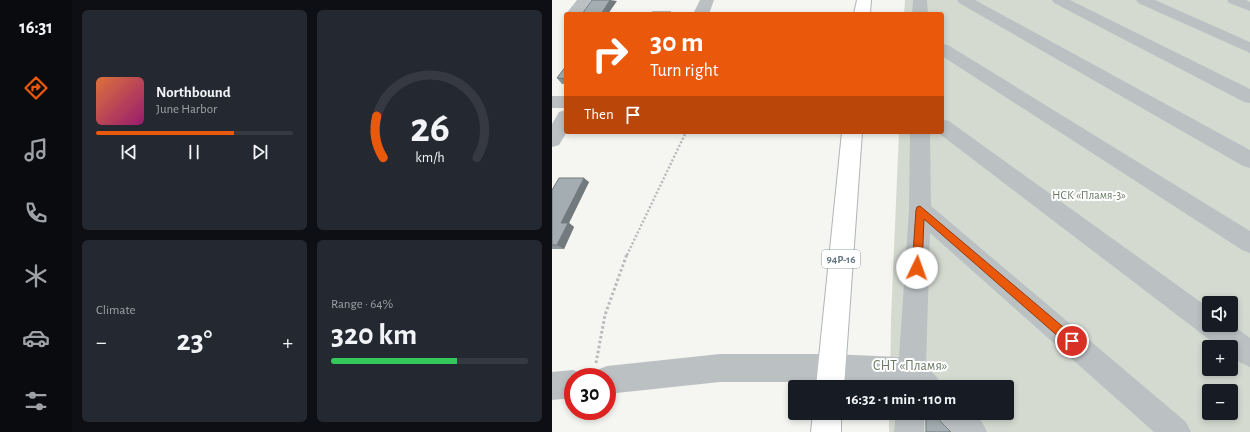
<!DOCTYPE html>
<html lang="en">
<head>
<meta charset="utf-8">
<style>
	:root { --surface:#171b24; --page:#242831; --text:#f1f3f6; --muted:#9ea1a6; --line:#363941; --accent:#ea580c }
	body { margin:0; font-family:"Alegreya Sans",sans-serif; background:var(--page); color:var(--text); height:100vh; display:flex; flex-direction:column; font-size:15px; white-space:nowrap }
	* { box-sizing:border-box; margin:0 }
	p { font-size:13px; color:var(--muted) }
	.icon { flex:none; width:22px; height:22px; fill:none; stroke:currentColor; stroke-width:2; stroke-linecap:round; stroke-linejoin:round }
	.map { position:relative; flex:1; overflow:hidden }
	.sheet { display:flex; flex-direction:column; gap:10px; padding:10px; background:#0d0f14; width:480px }
	.sheet>* { flex:none }
	.top-card { position:absolute; left:12px; top:12px; width:380px; height:122px; border-radius:4px; box-shadow:0 2px 6px #0003; background:#ea580c; color:#fff; overflow:hidden }
	.tools { position:absolute; left:650px; top:296px; display:grid; gap:8px }
	.tools a { display:grid; place-items:center; width:36px; height:36px; border-radius:4px; background:var(--surface); box-shadow:0 2px 6px #0003; font-size:20px }
	.speed { position:absolute; left:12px; top:368px; display:flex; gap:8px; font-size:20px; font-weight:700; text-align:center }
	.speed>* { display:grid; place-content:center; width:52px; height:52px; border-radius:50%; background:var(--surface); box-shadow:0 2px 6px #0003; line-height:1 }
	.speed .limit { border:6px solid #d22; background:#fff; color:#111 }
	.pin { position:absolute; display:grid; place-items:center; width:34px; height:34px; color:#fff; margin:-17px; border:2px solid #fff; border-radius:50%; box-shadow:0 1px 4px #0007 }
	.me { position:absolute; width:44px; margin:-22px; rotate:3deg; stroke-linejoin:round; filter:drop-shadow(0 0 3px #0008) }
	.turn { display:flex; align-items:center; gap:14px; height:84px; padding:0 20px; font-size:18px }
	.turn .icon { width:52px; height:52px; stroke-width:2.5 }
	.turn b { display:block; font-size:28px; line-height:34px }
	.then { display:flex; align-items:center; height:38px; padding:0 20px; background:#0003; gap:8px; font-size:15px }
	.big { font-size:30px; font-weight:700; line-height:1.1 }
	.sheet .tile { flex:1; display:flex; flex-direction:column; justify-content:center; gap:6px; min-width:0; padding:0 14px; border-radius:6px; background:var(--page) }
	.sheet .dial { align-items:center; gap:0 }
	.dial svg { height:104px; overflow:visible; fill:none; stroke:var(--line); stroke-width:7; stroke-linecap:round; text-anchor:middle }
	.dial text { fill:var(--text); stroke:none }
	.song { display:flex; align-items:center; gap:12px }
	.cover { width:48px; height:48px; border-radius:6px; background:linear-gradient(135deg,hsl(20 70% 55%),hsl(320 70% 35%)) }
	.played { height:4px; border-radius:2px; background:linear-gradient(90deg,var(--accent) 70%,var(--line) 70%) }
	.keys { display:flex; justify-content:space-around; direction:ltr }
	.heat { display:flex; justify-content:space-between; align-items:center; font-size:22px; direction:ltr }
	.charge { height:6px; border-radius:3px; background:linear-gradient(90deg,#34c759 64%,var(--line) 0) }
	.sheet .tiles { flex:1; display:grid; gap:10px; grid-template-columns:repeat(2,1fr) }
	.trip { position:absolute; left:236px; top:380px; width:226px; height:40px; border-radius:4px; background:var(--surface); box-shadow:0 2px 6px #0003; font-weight:700; line-height:40px; text-align:center }
	main { display:flex; flex:1; min-height:0 }
	.menu { display:flex; flex-direction:column; width:72px; justify-content:space-around; align-items:center; background:#090b0e; color:var(--muted) }
	.menu .icon { width:28px; height:28px }
	.menu .on { color:var(--accent) }
	.menu b { font-size:18px; color:var(--text) }
	.map>svg:first-child { display:block }
	.green { fill:#d5dad1; fill-rule:evenodd }
	.lines { fill:none; stroke-linecap:round; stroke-linejoin:round }
	.major-casing { stroke:#afb5b8; stroke-width:2 }
	.path-far1 { stroke:#b8bbbd; stroke-width:2.5; stroke-dasharray:2 2; stroke-linecap:butt }
	.path { stroke:#b8bbbd; stroke-width:3; stroke-dasharray:2.5 2.5; stroke-linecap:butt }
	.minor { fill:#bbc1c3; fill-rule:evenodd }
	.major { fill:#fff; fill-rule:evenodd }
	.wall { fill:#8d9699 }
	.shaded-wall { fill:#737a7d }
	.building { fill:#a4aeb2; stroke:#737a7d }
	.route { fill:#ea580c; stroke:#983908 }
	.labels { text-anchor:middle; dominant-baseline:central; stroke-width:4; stroke-linejoin:round; paint-order:stroke }
	.shield { fill:#fff; stroke:#93a0a7; stroke-width:1 }
	.shield-label { font-size:11px; font-weight:bold; fill:#657881 }
	.park-label { font-size:12px; fill:#6a7964; stroke:#fff }
	.near-park-label { font-size:14px; fill:#6a7964; stroke:#fff }
</style>
</head>
<body>
<main>
<nav class="menu">
<b>16:31</b>
<svg class="icon on" aria-label="directions" viewBox="0 0 24 24"><path d="M12 3l9 9-9 9-9-9zM9 14v-3h6M13 9l2 2-2 2"/></svg>
<svg class="icon" aria-label="music" viewBox="0 0 24 24"><path d="M9 18V5l10-2v13"/><circle cx="6" cy="18" r="3"/><circle cx="16" cy="16" r="3"/></svg>
<svg class="icon" aria-label="phone" viewBox="0 0 24 24"><path d="M5 4h4l2 5-3 2q2 4 5 5l2-3 5 2v4C11 20 4 13 5 4z"/></svg>
<svg class="icon" aria-label="climate" viewBox="0 0 24 24"><path d="M12 3v18M4 7l16 10M4 17L20 7"/></svg>
<svg class="icon" aria-label="car" viewBox="0 0 24 24"><path d="M5 17H2v-5l4-1 3-4h7l3 4 3 1v5h-3M9 17h6M6 11h13"/><circle cx="7" cy="17" r="2"/><circle cx="17" cy="17" r="2"/></svg>
<svg class="icon" aria-label="filters" viewBox="0 0 24 24"><path d="M4 7h16M4 17h16"/><circle cx="9" cy="7" r="2"/><circle cx="15" cy="17" r="2"/></svg>
</nav>
<section class="sheet">
<div class="tiles">
<div class="tile">
<div class="song"><i class="cover"></i><div><b>Northbound</b><p>June Harbor</p></div></div>
<div class="played"></div>
<div class="keys"><svg class="icon" aria-label="previous" viewBox="0 0 24 24"><path d="M18 5L8 12l10 7zM5 5v14"/></svg><svg class="icon" aria-label="pause" viewBox="0 0 24 24"><path d="M8 5v14M16 5v14"/></svg><svg class="icon" aria-label="next" viewBox="0 0 24 24"><path d="M6 5l10 7-10 7zM19 5v14"/></svg></div>
</div>
<div class="tile dial"><svg viewBox="0 0 100 80">
<path d="M14 69A42 42 0 1 1 86 69"/>
<path d="M14 69A42 42 0 0 1 9 37" stroke="#ea580c"/>
<text x="50" y="56" font-size="32" font-weight="700">26</text>
<text x="50" y="72" font-size="11">km/h</text>
</svg></div>
<div class="tile"><p>Climate</p>
<div class="heat"><a>−</a><b class="big">23°</b><a>+</a></div>
</div>
<div class="tile"><p>Range · 64%</p><b class="big">320 km</b><div class="charge"></div></div>
</div>
</section>
<div class="map">
<svg width="698" height="432" viewBox="0 0 698 432">
	<rect width="100%" height="100%" fill="#f5f5f1"/>
	<!-- green -->
	<path class="green" d="M353,0h345v432h-361v-19h118v-26h-117l1,-68 8,-187h43v-118h-38zM657,303h22v22h-22zM657,347h22v22h-22zM657,391h22v22h-22z"/>
	<g class="lines">
		<defs>
			<path id="major" d="M305,0h14l-1,14h-16z
				M290,132h20l-18,255h-28z
				M261,413h28v19h-30z"/>
		</defs>
		<!-- major casing -->
		<use href="#major" class="major-casing"/>
		<!-- path-far1 -->
		<path class="path-far1" d="M75,255l59,-123"/>
		<!-- path -->
		<path class="path" d="M44,363l9,-48 22,-61"/>
		<!-- minor -->
		<path class="minor" d="M25,0h14l-9,14h-16z
			M148,0h14l-5,14h-16z
			M361,0h14l1,14h-16z
			M405,0h18l275,150v18l-7,-2 -284,-163z
			M500,0h18l180,89v14l-6,-1 -190,-99z
			M584,0h19l95,42v11l-112,-50z
			M675,0h19l4,2v9l-21,-8z
			M390,44l6,1 302,186v22l-8,-3 -300,-194z
			M0,96h14v12h-14z
			M14,110l1,22 -8,13 -7,2v-23l7,-12z
			M390,119l7,2 260,187v17l22,-1 19,14v29l-9,-4 -10,-7v-9h-12l-282,-215h5z
			M358,132h20l1,74 255,216 5,10h-37l-224,-199 -4,133 11,11 4,10h-44v-3l-66,-2h-111l-113,12v-17h-13l3,-7 10,-4 113,-12h111l68,3 10,-147z
			M21,370l10,4 1,3h-11v21l-21,2v-28z
			M344,413h28v19h-30z
			M387,413h34l9,9 5,10h-35l-9,-9z"/>
		<!-- major -->
		<use href="#major" class="major"/>
	</g>
	<!-- wall -->
	<path class="wall" d="M14,66v18h-4l-5,-6z
		M37,182l-20,41 5,4 -10,22h-12v-59z"/>
	<!-- shaded-wall -->
	<path class="shaded-wall" d="M58,0l7,1 -9,13h-7z
		M32,178l5,4 -20,41 5,4 -10,22 -7,-4 4,-22z"/>
	<!-- building -->
	<path class="building" d="M40,0h18l-9,14h-19z
		M100,12h19l-1,2h-19z
		M14,66v13l-9,-1z
		M7,178h25l-23,45h7l-11,22h-5v-55z
		M377,413h5l9,11 8,8h-25v-15z"/>
	<!-- route -->
	<path class="route" d="M368,206l155,131 2,4 -2,4 -3,1 -4,-1 -144,-126 -2,49 -2,4 -3,1 -4,-1 -1,-4 4,-58 1,-3z"/>
	<g class="labels">
		<!-- shield labels -->
		<rect class="shield" x="270" y="250" width="38" height="18" rx="3"/>
		<g class="shield-label">
			<text x="289" y="259">94Р-16</text>
		</g>
		<!-- park labels -->
		<g class="park-label">
			<text x="537" y="195">НСК «Пламя-3»</text>
		</g>
		<!-- near-park labels -->
		<g class="near-park-label">
			<text x="358" y="366">СНТ «Пламя»</text>
		</g>
	</g>
</svg>
<div class="tools">
<a><svg class="icon" aria-label="sound" viewBox="0 0 24 24"><path d="M4 9h4l5-4v14l-5-4H4zM17 9q2 3 0 6"/></svg></a>
<a>+</a>
<a>−</a>
</div>
<div class="speed"><div class="limit">30</div></div>
<div class="pin" style="left:520px;top:341px;background:#d93025"><svg class="icon" aria-label="arrive" viewBox="0 0 24 24"><path d="M6 21V4h12l-3 4 3 4H6"/></svg></div>
<svg class="me" style="left:365px;top:268px" viewBox="-20 -20 40 40"><circle r="19" fill="#fff"/><path d="M0-13L10 11 0 6-10 11z" fill="#ea580c"/></svg>
<div class="trip">16:32 · 1 min · 110 m</div>
<div class="top-card">
<div class="turn"><svg class="icon" aria-label="right" viewBox="0 0 24 24"><path d="M7 20v-9h11M14 6l5 5-5 5"/></svg><div><b>30 m</b>Turn right</div></div>
<div class="then">Then<svg class="icon" aria-label="arrive" viewBox="0 0 24 24"><path d="M6 21V4h12l-3 4 3 4H6"/></svg></div>
</div>
</div>
</main>
</body>
</html>
